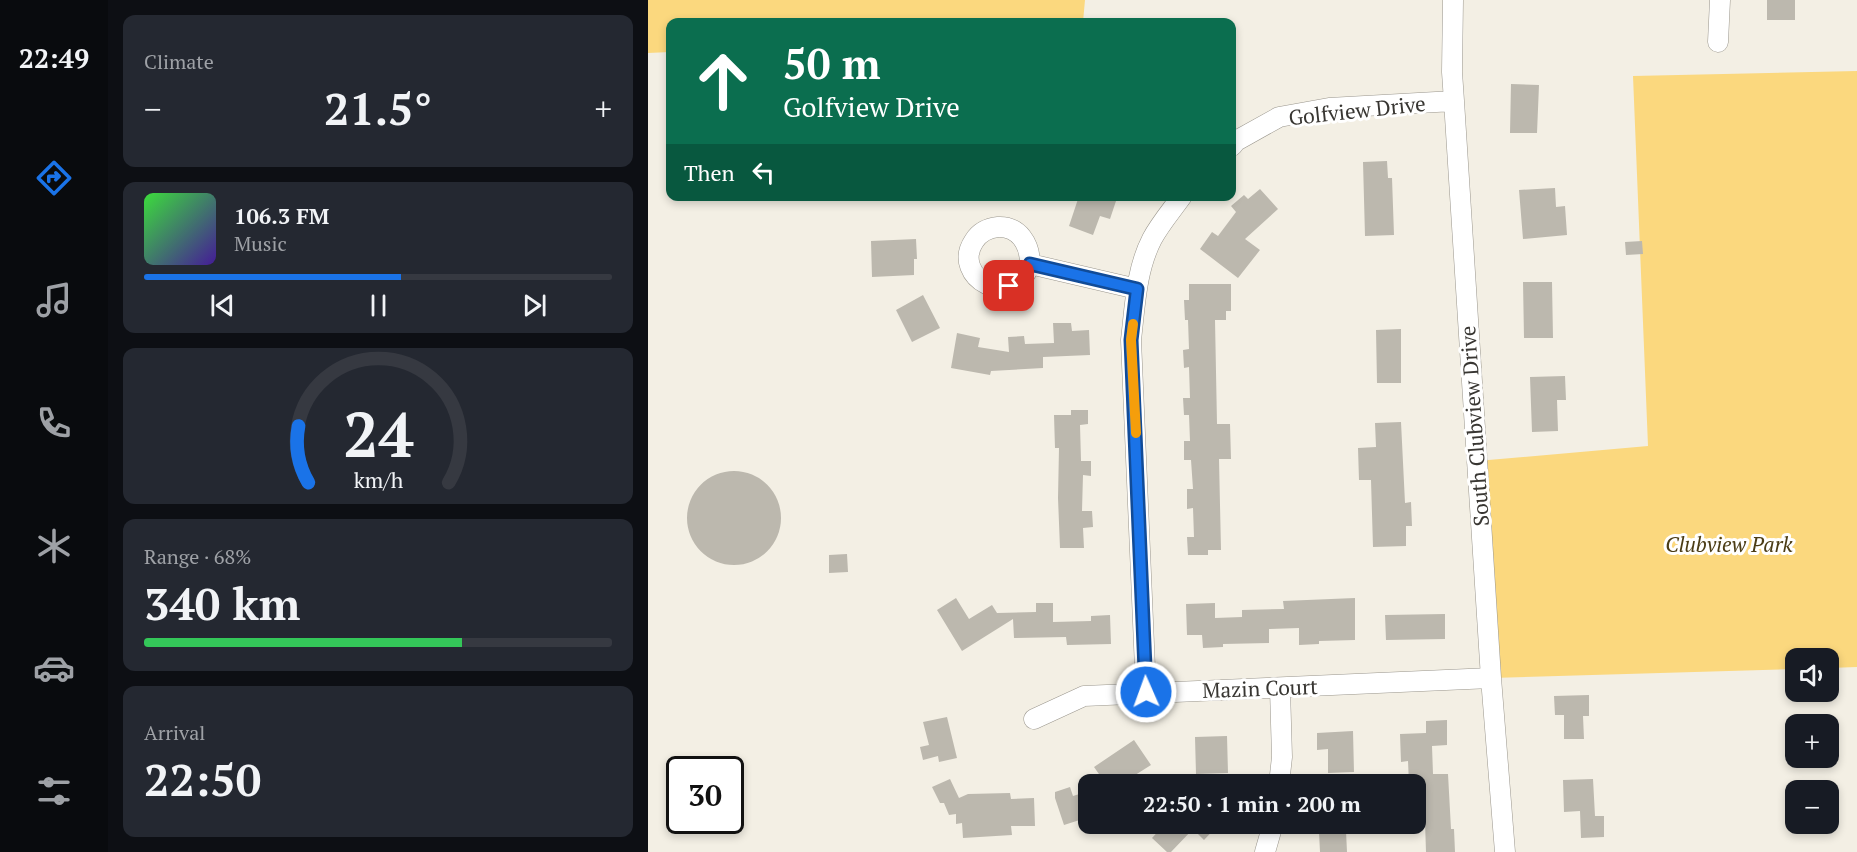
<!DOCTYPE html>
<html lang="en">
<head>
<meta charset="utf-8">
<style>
	:root { --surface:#171b24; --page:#242831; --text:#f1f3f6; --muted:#9ea1a6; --line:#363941; --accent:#1a73e8 }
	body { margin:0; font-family:"PT Serif",serif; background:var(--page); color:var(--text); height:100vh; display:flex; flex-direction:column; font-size:22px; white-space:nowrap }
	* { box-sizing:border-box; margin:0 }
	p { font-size:20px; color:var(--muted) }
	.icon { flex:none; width:33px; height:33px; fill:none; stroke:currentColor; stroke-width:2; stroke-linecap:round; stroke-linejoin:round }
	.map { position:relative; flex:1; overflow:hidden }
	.side { display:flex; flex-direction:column; gap:15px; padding:15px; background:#0d0f14; width:540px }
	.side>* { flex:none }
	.banner { position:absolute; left:18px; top:18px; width:570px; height:183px; border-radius:12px; box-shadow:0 3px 9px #0003; background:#0b6e4f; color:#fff; overflow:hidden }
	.buttons { position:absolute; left:1137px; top:648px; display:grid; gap:12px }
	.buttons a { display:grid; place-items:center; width:54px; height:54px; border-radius:12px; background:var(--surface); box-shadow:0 3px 9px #0003; font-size:30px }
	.speed { position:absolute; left:18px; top:756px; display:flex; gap:12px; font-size:30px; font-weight:700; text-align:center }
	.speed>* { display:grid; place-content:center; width:78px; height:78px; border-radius:50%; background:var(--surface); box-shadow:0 3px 9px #0003; line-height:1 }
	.speed .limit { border:3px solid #111; border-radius:9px; background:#fff; color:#111 }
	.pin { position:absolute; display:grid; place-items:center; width:51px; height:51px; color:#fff; margin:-26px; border-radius:12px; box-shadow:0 3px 9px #0006 }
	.me { position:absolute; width:66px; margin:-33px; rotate:358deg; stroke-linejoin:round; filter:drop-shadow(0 0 4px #0008) }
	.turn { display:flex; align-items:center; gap:21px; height:126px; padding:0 18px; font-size:27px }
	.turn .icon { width:78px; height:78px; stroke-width:2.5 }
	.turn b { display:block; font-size:42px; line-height:51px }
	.then { display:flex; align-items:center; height:57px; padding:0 18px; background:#0003; gap:12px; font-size:22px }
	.big { font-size:45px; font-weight:700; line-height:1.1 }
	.side .widget { flex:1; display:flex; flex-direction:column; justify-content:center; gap:9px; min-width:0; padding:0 21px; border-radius:12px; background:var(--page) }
	.side .dial { align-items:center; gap:0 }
	.dial svg { height:156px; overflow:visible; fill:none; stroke:var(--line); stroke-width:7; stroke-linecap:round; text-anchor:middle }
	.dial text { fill:var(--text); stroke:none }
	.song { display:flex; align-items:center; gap:18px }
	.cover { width:72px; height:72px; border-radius:9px; background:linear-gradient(135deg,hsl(120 70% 55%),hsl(260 70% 35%)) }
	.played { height:6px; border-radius:3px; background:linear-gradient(90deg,var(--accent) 55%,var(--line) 55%) }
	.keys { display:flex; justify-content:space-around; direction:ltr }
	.heat { display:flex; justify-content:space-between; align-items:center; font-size:33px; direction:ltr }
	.charge { height:9px; border-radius:4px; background:linear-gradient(90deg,#34c759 68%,var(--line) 0) }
	.trip { position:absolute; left:430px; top:774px; width:348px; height:60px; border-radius:12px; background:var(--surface); box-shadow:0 3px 9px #0003; font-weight:700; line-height:60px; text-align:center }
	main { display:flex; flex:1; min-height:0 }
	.dock { display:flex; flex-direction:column; width:108px; justify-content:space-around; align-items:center; background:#090b0e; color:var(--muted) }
	.dock .icon { width:42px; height:42px }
	.dock .selected { color:var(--accent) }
	.dock b { font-size:27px; color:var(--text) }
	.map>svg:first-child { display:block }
	.green { fill:#fbd87e }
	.building { fill:#bcb8ae }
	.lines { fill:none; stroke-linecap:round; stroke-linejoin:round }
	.street-casing { stroke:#9a968d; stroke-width:21 }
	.street { stroke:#fff; stroke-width:20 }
	.route-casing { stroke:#114b97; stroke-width:15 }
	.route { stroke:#1a73e8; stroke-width:10 }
	.slow { stroke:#f59e0b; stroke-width:10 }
	.labels { text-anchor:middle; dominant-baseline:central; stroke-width:6; stroke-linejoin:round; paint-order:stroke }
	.street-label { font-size:21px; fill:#383632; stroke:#fff }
	.park-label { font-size:21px; font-style:italic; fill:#4b3c15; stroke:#fff }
</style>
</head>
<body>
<main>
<nav class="dock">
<b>22:49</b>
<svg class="icon selected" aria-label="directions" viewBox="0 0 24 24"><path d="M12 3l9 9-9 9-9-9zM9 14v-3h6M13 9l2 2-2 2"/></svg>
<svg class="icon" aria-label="music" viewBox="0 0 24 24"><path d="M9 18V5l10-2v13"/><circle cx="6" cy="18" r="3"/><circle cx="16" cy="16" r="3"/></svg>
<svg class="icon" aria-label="phone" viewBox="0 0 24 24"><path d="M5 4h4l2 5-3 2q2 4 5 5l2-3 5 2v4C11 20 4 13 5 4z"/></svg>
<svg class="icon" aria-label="climate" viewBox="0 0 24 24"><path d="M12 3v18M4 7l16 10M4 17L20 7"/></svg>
<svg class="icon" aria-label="car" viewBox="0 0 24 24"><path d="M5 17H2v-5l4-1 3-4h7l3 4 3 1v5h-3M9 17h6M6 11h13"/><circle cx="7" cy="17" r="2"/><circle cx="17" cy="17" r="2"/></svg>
<svg class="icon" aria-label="filters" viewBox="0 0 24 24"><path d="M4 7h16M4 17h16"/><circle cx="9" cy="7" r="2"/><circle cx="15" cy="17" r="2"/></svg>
</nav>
<section class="side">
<div class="widget"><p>Climate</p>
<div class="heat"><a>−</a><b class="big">21.5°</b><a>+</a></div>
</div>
<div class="widget">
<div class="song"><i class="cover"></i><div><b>106.3 FM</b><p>Music</p></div></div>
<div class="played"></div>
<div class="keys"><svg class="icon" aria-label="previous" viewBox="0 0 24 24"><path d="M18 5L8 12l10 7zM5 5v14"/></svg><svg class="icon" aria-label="pause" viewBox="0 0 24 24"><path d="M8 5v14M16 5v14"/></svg><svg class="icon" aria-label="next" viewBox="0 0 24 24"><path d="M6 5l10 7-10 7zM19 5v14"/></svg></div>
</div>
<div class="widget dial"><svg viewBox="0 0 100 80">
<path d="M14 69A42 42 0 1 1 86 69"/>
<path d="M14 69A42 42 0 0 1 9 40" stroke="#1a73e8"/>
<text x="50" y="56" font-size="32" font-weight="700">24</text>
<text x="50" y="72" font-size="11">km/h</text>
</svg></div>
<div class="widget"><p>Range · 68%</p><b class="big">340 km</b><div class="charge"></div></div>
<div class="widget"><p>Arrival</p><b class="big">22:50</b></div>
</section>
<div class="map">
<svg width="1209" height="852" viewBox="0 0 1209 852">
	<rect width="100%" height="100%" fill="#f3efe4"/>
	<!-- green -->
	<path class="green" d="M0,0h437l-2,22h-413v30l-22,1z
		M1209,71v596l-28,1 -1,-10h-32l-1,11 -304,9 -14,-217 171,-15 -15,-370z"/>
	<!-- building -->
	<path class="building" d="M1119,0h28v20h-28z
		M863,84l28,1 -2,48h-27z
		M739,161l1,17h4l2,57 -29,1 -2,-74z
		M907,188l1,19 9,-1 2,29 -44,4 -4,-49z
		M612,189l18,20 -33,30 15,11 -22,28 -38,-29 12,-17 6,4 18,-24 -5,-6 13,-11 4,4z
		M431,196h25l12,5 -6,18 -10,-3 -7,19 -24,-9z
		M268,239l1,20h-3v16l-42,2 -1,-36z
		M994,241l1,13 -17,1 -1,-13z
		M875,282h29l1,56h-29z
		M541,284h42v27h-5v9h-11l2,104h13l1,35h-12l2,91h-13v5h-20l-1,-18h7l-1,-29 -6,1v-20h6l-2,-29h-7v-19h6l-1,-26h-5l-1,-17h7l-1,-31 -5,1 -1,-18 6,-1 -1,-29h-3l-1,-20h5z
		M275,295l17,33 -28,14 -16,-32z
		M405,323h18l1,8 17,-1 1,25 -47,2v11l-52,3 -1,4 -39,-7 6,-35 23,5 -2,9 31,5 -1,-15 16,-1 1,8 29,-1z
		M753,329v54h-24l-1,-53z
		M917,376l1,24h-9l1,31 -26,1 -2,-55z
		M423,410h17v14l-8,1 1,36h10v15l-8,-1 -1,36h10l1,16 -10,1 1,20h-24l-2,-50 1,-50h-4l-1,-33h17z
		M753,422l4,81 6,-1 1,24h-6v20l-33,1 -2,-67h-12l-1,-32 18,-1 -1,-24z
		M39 518a47 47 0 1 1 94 0a47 47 0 1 1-94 0Z
		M199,554l1,18 -19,1v-18z
		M308,598l13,21 23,-14 5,8 39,-1v-9h17v19l38,-1v-5l19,-1 1,29 -44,1 -1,-8 -52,1 -1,-19 -51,32 -25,-41z
		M707,598v42l-36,1v3l-20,1v-17l-30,1v14l-46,1v3l-20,1 -1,-13h-15l-1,-31 29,-1v15l27,-1v-7l42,-1 -1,-8z
		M797,614v25l-59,1 -1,-25z
		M941,695v21h-6l1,23h-20v-24h-9l-1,-19z
		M299,717l10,41 -18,4 -1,-6 -15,4 -3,-13 9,-2 -6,-23z
		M799,720v25l-15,1 1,28h15l3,55h3l1,23h-29l-2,-61h-8v-7h-7l-1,-23 -7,1 -1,-28 26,-1v-12z
		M705,731l1,41 -26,1v-24l-11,1v-17z
		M579,736l1,37 -32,1 -1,-37z
		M486,740l17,25 -30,19h-15l-12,-17z
		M302,779l9,19 9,-4 42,-1 1,6 23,-1 1,28h-24l1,9 -49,3 -1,-15 -6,1v-10l-7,1 -5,-12h-4l-8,-16z
		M945,779l2,37h9v21l-23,1 -1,-27 -16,1 -1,-32z
		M422,787l3,9 16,-5v26l-25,8 -9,-27v-6z
		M517,824h54l-15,16 -11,-11 -22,23h-4l-15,-14z
		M698,831l1,21h-27l-1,-20z"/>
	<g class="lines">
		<defs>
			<path id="street" d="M805,0l-1,72 2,29 37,577 14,174
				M1070,42l2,-42
				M584,146l4,-5 43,-24 50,-9 125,-7
				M382,264c-17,48 -80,13 -56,-23 5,-8 14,-13 24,-14 21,-1 32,17 32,37l107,25
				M498,692l-15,-352c4,-34 5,-70 21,-101 8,-15 20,-29 30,-43
				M386,719l50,-23 407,-18
				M631,784l3,-27 -2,-68
				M617,852l8,-28"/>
		</defs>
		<!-- street casing -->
		<use href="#street" class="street-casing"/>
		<!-- street -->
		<use href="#street" class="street"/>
	</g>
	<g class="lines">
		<defs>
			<path id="route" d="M361,286c11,-5 16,-11 21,-22l107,25 -6,51 15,352"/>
		</defs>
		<!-- route casing -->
		<use href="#route" class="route-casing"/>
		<!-- route -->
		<use href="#route" class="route"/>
		<!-- slow -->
		<path class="slow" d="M485,324l-2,16 5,93"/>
	</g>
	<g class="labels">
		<!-- street labels -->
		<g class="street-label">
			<text transform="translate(709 110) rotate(-6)">Golfview Drive</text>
			<text transform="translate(826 426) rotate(-94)">South Clubview Drive</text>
			<text transform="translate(612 688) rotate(-2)">Mazin Court</text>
		</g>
		<!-- park labels -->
		<g class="park-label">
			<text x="1081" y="544">Clubview Park</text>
		</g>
	</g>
</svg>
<div class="buttons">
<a><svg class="icon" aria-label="sound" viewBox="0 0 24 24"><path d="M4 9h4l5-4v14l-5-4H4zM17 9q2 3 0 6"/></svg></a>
<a>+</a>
<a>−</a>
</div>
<div class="speed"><div class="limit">30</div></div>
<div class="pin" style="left:361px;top:286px;background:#d93025"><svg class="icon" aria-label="arrive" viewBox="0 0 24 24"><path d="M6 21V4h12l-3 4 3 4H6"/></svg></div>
<svg class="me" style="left:498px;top:692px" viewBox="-20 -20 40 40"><circle r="17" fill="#1a73e8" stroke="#fff" stroke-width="3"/><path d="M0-11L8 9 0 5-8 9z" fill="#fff"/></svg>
<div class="trip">22:50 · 1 min · 200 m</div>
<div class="banner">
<div class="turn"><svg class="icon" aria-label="ahead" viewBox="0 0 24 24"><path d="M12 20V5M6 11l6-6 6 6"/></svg><div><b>50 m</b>Golfview Drive</div></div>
<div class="then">Then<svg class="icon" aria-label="left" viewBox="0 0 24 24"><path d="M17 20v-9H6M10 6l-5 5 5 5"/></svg></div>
</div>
</div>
</main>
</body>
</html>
